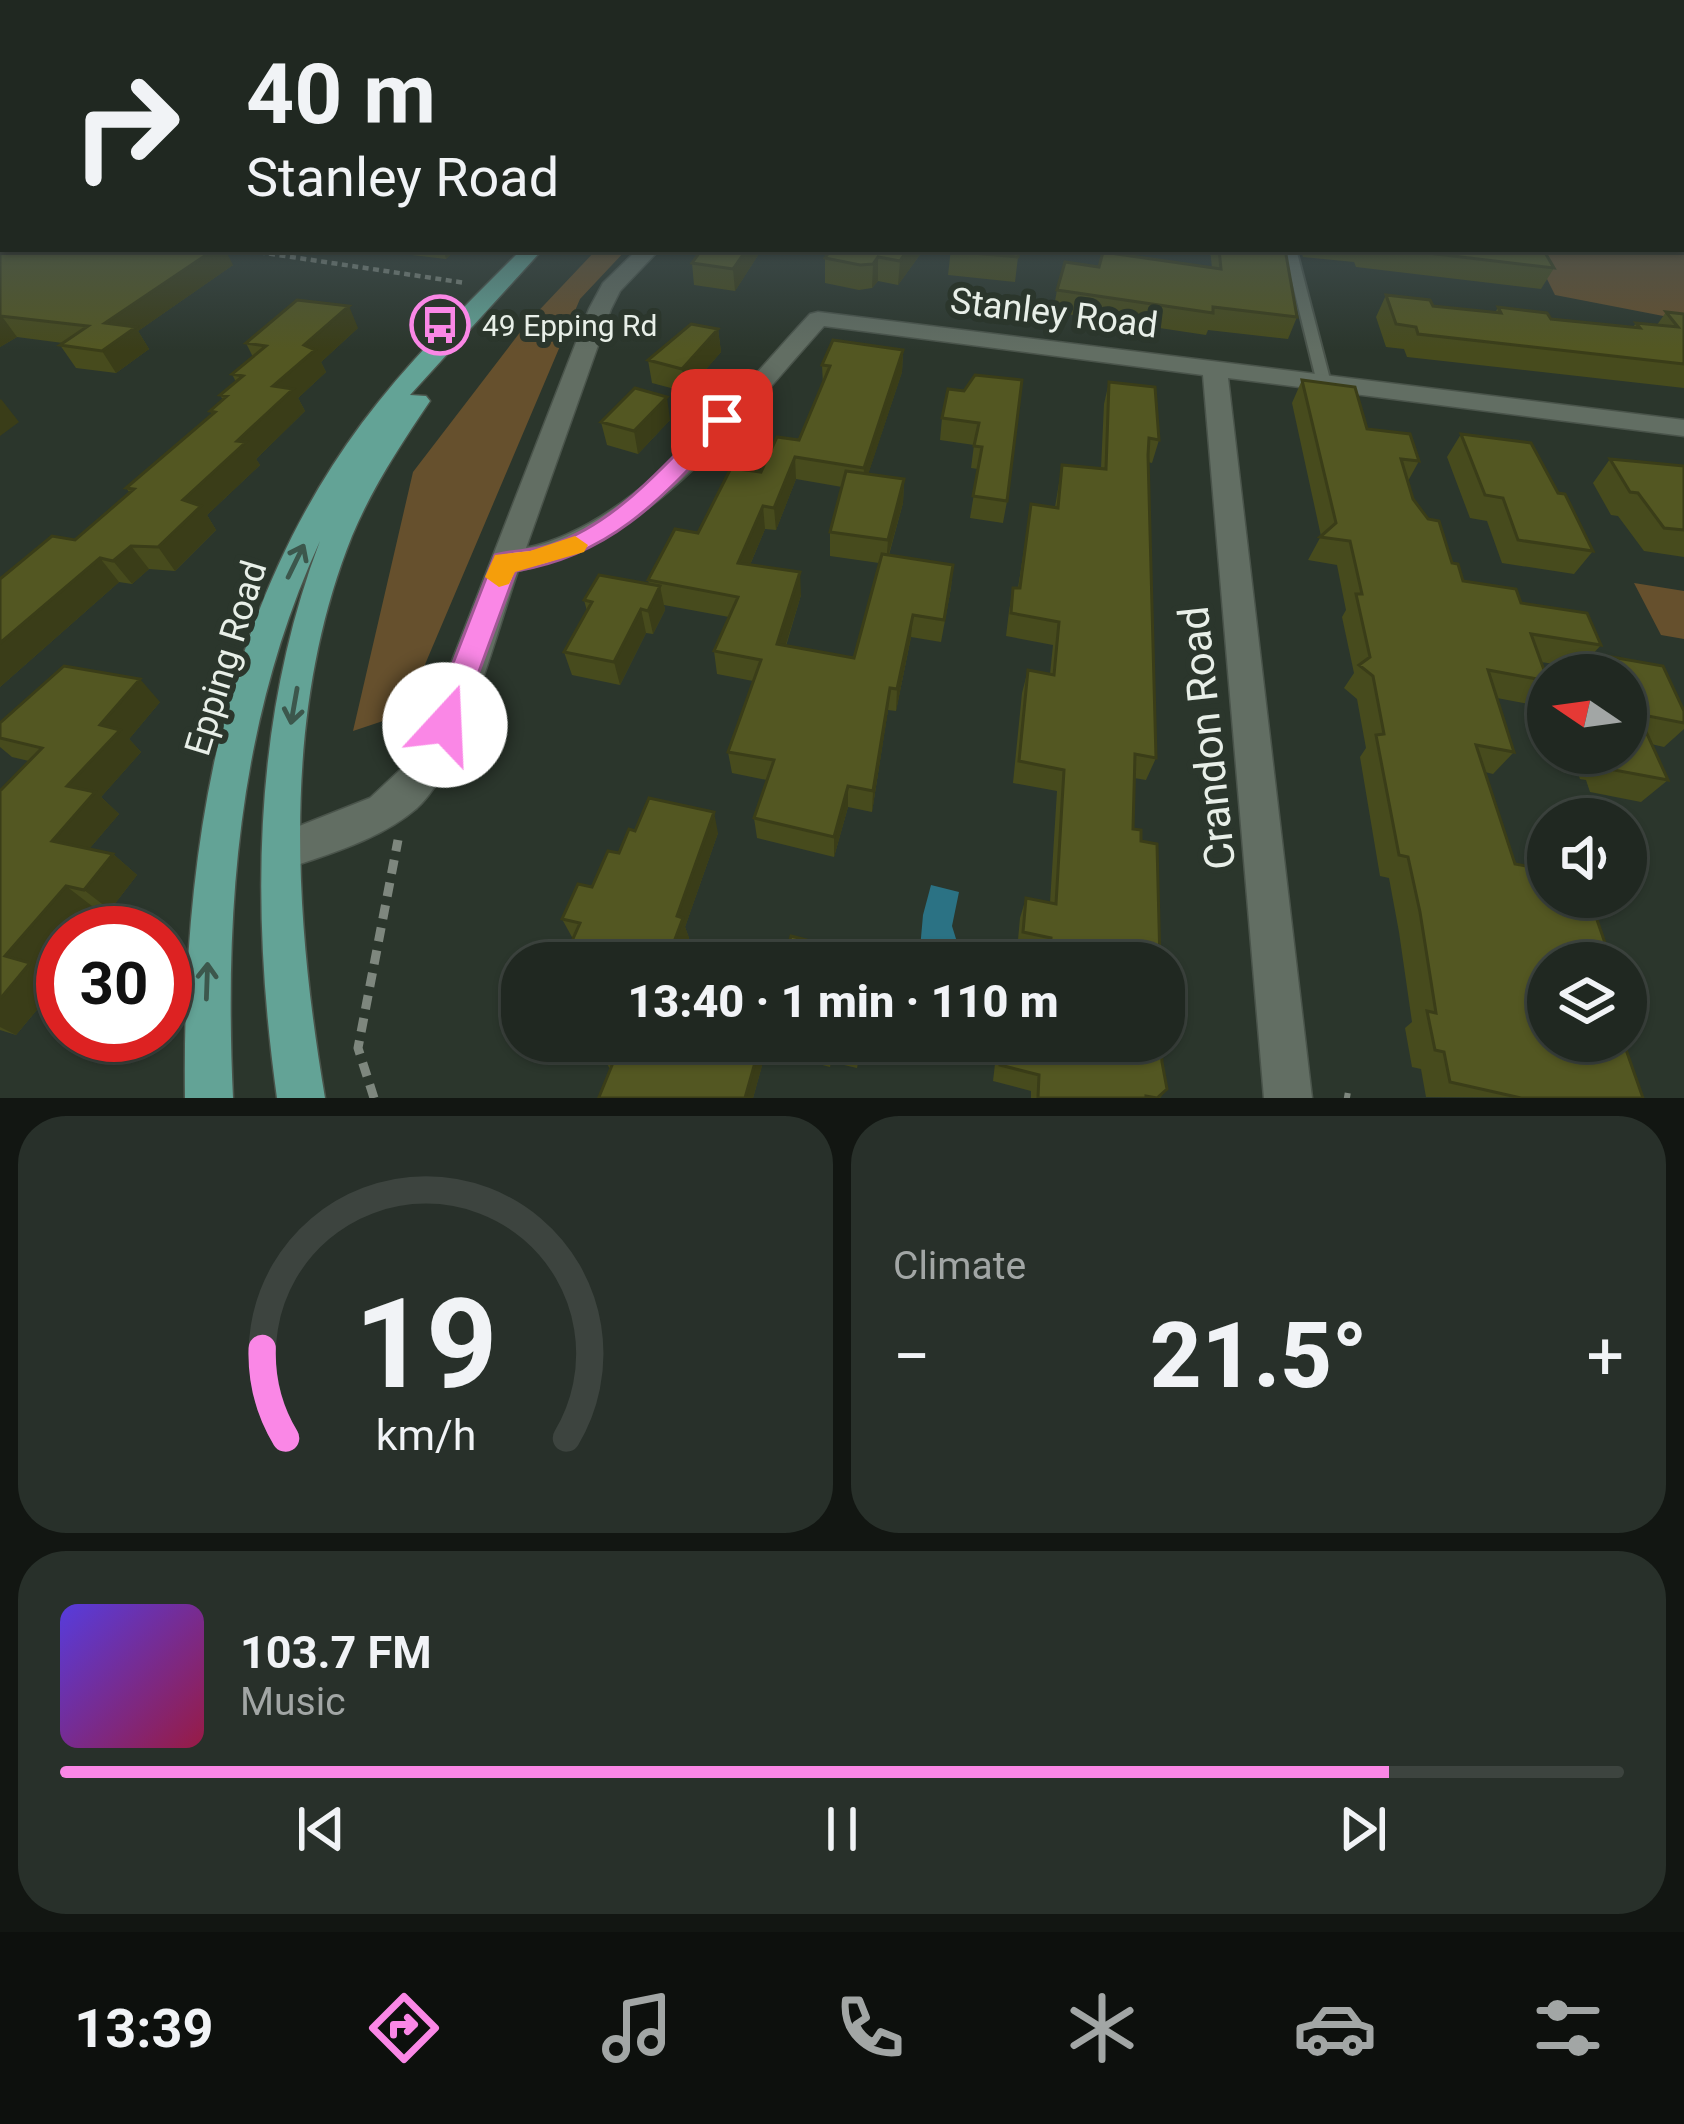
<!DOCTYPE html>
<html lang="en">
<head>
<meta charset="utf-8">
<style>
	:root { --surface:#202821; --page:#28302a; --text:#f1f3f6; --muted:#a2a6a5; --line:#3d443f; --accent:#fa87e6 }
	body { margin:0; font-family:Roboto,sans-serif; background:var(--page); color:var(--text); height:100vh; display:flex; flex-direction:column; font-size:45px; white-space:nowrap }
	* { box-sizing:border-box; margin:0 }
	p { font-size:39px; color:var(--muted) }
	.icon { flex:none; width:66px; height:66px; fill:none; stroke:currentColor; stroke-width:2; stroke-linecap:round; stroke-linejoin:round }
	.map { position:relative; height:1098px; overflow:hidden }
	.drawer { display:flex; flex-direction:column; gap:18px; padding:18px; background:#121612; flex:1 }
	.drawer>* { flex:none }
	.banner { position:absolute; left:0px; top:0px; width:1686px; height:252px; box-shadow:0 3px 9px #0004,0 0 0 3px var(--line); background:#202821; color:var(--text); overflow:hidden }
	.needle { width:78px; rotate:283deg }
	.tools { position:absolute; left:1527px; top:654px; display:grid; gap:24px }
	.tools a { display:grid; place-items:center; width:120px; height:120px; border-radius:50%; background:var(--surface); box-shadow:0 3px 9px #0004,0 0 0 3px var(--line); font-size:60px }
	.speed { position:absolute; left:36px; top:906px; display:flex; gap:24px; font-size:60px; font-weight:700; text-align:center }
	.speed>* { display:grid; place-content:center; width:156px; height:156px; border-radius:50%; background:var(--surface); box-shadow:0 3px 9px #0004,0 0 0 3px var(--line); line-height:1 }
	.speed .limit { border:18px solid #d22; background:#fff; color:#111 }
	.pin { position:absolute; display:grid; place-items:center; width:102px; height:102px; color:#fff; margin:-51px; border-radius:24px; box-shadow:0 6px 18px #0006 }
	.me { position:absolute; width:132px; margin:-66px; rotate:20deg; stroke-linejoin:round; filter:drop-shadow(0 0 9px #0008) }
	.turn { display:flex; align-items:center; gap:42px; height:252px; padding:0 48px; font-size:54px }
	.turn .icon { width:156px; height:156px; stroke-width:2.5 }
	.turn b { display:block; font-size:84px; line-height:102px }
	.big { font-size:90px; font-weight:800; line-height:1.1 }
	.drawer .tile { flex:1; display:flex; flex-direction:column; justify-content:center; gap:18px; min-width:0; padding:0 42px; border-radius:48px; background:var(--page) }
	.drawer .dial { align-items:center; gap:0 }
	.dial svg { height:312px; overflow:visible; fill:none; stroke:var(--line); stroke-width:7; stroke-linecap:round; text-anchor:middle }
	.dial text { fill:var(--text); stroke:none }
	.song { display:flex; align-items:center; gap:36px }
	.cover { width:144px; height:144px; border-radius:18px; background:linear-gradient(135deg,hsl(250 70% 55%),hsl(340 70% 35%)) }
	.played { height:12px; border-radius:6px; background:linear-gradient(90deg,var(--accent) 85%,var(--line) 85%) }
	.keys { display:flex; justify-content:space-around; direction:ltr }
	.heat { display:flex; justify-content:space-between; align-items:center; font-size:66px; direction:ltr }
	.drawer .tiles { flex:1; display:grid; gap:18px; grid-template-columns:1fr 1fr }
	.tile:last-child { grid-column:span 2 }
	.trip { position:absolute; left:501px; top:942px; width:684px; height:120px; border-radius:48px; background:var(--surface); box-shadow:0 3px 9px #0004,0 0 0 3px var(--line); font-weight:800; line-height:120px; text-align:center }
	.menu { display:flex; height:192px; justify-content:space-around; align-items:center; background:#0d100d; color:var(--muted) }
	.menu .icon { width:84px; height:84px }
	.menu .active { color:var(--accent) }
	.menu b { font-size:54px; color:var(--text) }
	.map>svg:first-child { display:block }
	.green { fill:#66502d }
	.water { fill:#2b7284 }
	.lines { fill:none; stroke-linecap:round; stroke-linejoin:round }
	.lane-casing { stroke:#4a544b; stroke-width:4 }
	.street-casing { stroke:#4a544b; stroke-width:3 }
	.primary-casing { stroke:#4a544b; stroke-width:3 }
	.path-far1 { stroke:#7e877e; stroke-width:4.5; stroke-dasharray:6 4.5; stroke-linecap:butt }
	.path { stroke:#7e877e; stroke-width:9; stroke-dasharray:14 9; stroke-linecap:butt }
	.lane { fill:#626e63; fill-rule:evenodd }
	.street { fill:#626e63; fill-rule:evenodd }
	.primary { fill:#63a396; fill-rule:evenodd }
	.wall { fill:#474b1d; fill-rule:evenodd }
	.shaded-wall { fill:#3a3d18 }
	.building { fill:#535722; stroke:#3a3d18; stroke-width:3 }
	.oneway { stroke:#3c574c }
	.route { fill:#fa87e6; stroke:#a25896; stroke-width:3 }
	.slow { fill:#f59e0b }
	.labels { text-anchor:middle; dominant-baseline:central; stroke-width:12; stroke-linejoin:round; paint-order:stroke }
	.far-poi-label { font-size:30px; fill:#e8efe8; stroke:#2b362c; text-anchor:start }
	.street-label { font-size:36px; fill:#e8efe8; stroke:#2b362c }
	.near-street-label { font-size:42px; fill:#e8efe8; stroke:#2b362c }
</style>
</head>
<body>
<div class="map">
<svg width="1684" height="1098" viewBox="0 0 1684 1098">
	<rect width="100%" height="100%" fill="#2b362c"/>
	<!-- green -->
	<path class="green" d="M1684,197v123l-129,-25 -23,-46h151z
		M597,249h30l-47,50 -176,415 -51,17 60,-259 115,-150z
		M1634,583l50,8v48l-23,-4z"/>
	<!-- water -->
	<path class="water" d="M931,885l28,7 -7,34 5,16 -8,14 -29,-7 3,-34z"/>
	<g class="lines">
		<defs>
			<path id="lane" d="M1284,249h12l35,134 -2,3h-10l-2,-3z"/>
			<path id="street" d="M0,214h3v12h-3z
				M3,236l1,13 -4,1v-13z
				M638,249h22l-40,42 -9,18 -85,239c112,-24 209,-154 284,-234l8,-2 866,108v16l-456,-58 84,720h-48l-61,-723 -379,-49c-88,98 -172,215 -306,245 -22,62 -55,195 -101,237 -37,32 -89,46 -134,62l-14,-6 -6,-13 6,-13 101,-40 45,-42 174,-447 14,-26z"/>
			<path id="primary" d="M522,249h21l-133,146 16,1 4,5c-29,43 -58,87 -78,135 -71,176 -58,379 -27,562h-48c-26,-187 -25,-378 43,-557 -81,176 -96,366 -87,557h-48c-3,-236 32,-480 177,-675 47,-63 104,-118 160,-174z"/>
		</defs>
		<!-- lane casing -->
		<use href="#lane" class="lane-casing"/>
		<!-- street casing -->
		<use href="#street" class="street-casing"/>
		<!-- primary casing -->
		<use href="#primary" class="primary-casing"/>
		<!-- path-far1 -->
		<path class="path-far1" d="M238,249l228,34"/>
		<!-- path -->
		<path class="path" d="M1344,1097l6,1
			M374,1098l-16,-50 40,-208"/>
		<!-- lane -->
		<use href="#lane" class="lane"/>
		<!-- street -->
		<use href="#street" class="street"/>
		<!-- primary -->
		<use href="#primary" class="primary"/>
	</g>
	<!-- wall -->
	<path class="wall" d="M409,249h48l-11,10 -34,-4z
		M702,249h60l-27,42 -41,-6 -2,-22z
		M831,249h93l-26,36 -20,-4 -6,7 -13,2 -34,-7v-25z
		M951,249h68l-4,33 -67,-7z
		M1210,249h75l12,68 -9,22 -80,-9 -2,5 -153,-23 4,-22 42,-23 113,1z
		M1300,249h243l11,19 -13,21 -185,-22 -2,-5 -51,-5z
		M0,250l233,15 -95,66 11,18 -33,24 -40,-5 -16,-23 3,-2 -46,-6 -17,10z
		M1386,295l47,11 62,7 3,-6 53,12 82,8 3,-4 21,2 9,-13 18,2v74l-277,-31 -3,-8 -18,-2 -10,-30z
		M358,328l-37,34 5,10 -28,26 7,13 -49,48 4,6 -53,50 9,15 -41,41 -26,-2 -17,15 -13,-2 -119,105v-108l75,-39 55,-47 -4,-5 86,-74 -2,-3 13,-11 -3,-5 16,-13 -4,-8 21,-17 -7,-14z
		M718,329l3,23 -35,40 -34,-9 -4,-23z
		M903,350l-1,22 -34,102 36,5 -1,24 -14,52 64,10 -2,23 -10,54 -30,-5 -15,74 -8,-1 -16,102 -24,-5 -14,50 -77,-19 -3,-20 13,-38 -35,-7 -4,-21 25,-71 -36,-7 -3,-23 15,-34 -65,-12 1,5 -12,24 -7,-1 -26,52 -48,-10 -8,-23 23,-41 -3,-11 65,-16 -1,-4 113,-108 38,-32 24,-55 -1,-20zM796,479l46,8 -12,45v24l49,7 -25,95 -68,-12 15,-51 -51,-30 15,-36 11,1z
		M975,375l32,126 -4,22 -33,-5 8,-49 -7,-1 3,-23 -34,-5 2,-22z
		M1302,380l65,49 52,32 -11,20 5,18 50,82 58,22 80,42 -21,23 -39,-6 7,19 -20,23 -31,-6 17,54 -21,22 -8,-2 63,191 95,135 -217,-1 -5,-28 -9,-2 -7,-39 7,-6 -13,-90 -10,-54 -9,-2 -20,-119 6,-9 -9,-49 -13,-11 10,-15 -12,-56 4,-7 -9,-45 -29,-5 13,-24 -29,-133z
		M1109,382l50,58 -7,23 -4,-1 8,296 -10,22 -12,-2 -1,51 8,12 19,122h-117v-6l-26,-6 3,-33 6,-20 24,5 7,-112 -44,-8 9,-90 6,-23 22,4 3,-29 -47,-9 3,-25 4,-23h5l13,-84 24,3 7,-42 39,3 3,-64z
		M670,420l-32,34 -31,-9 -6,-23z
		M1461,434l132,117 -19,23 -72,-11 -15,-42 -17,-3 -23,-61z
		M1610,459l74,7v91l-40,-6 -26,-35 -7,-1 -18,-32z
		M1606,656l78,55v18l-20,18 -13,-3 17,36 -27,22 -51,-10 -4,-12 -6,-1 -10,-26h56v-78h-38z
		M160,702l-31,37 12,13 -40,45 18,17 -30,35 24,5 24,21 -27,35 -18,-4 -22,27h-7l-23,36 20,13 -44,53 -16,-5v-239l29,-30 -17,-4 -12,-10v-24z
		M635,831l83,2 -33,94 4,11 -10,25h-104l-7,-13 5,-11 -11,-20 30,-32z
		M764,1041h98l-5,27 -26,-6 -1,5 -64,-17z
		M962,1041h199l1,21 5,27 -7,9h-129v-7l-38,-10 2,-17 -35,-9z
		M760,1045l3,17 -10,36h-153l10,-29 -9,-16z"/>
	<!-- shaded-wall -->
	<path class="shaded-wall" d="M215,249h10l8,16 -95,66 11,18 -33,24 -14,-22 3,-28z
		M443,249h14l-11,10z
		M747,249h15l-27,42 -2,-22z
		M908,249h16l-26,36 2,-24z
		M878,257v24l-6,7 1,-24z
		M349,306l9,22 -37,34 5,10 -28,26 7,13 -49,48 4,6 -53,50 9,15 -41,41 -17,-24 25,-47 54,-59 36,-55 31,-41z
		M1,315l16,22 -17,10v-31z
		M718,329l3,23 -35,40 -4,-23z
		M903,350l-1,22 -39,118 1,-22z
		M667,397l3,23 -32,34 -4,-23z
		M1,399l18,23 -19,14v-36z
		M795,457l1,22 -20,51 -2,-22z
		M904,479l-1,24 -17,61 2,-24z
		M763,506l2,23 -24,57 -3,-23z
		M131,546l18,23 -17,15 -19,-23z
		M100,558l19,24 -119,105v-44z
		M800,572l1,23 -22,72 -2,-23z
		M660,586l5,24 -12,24 -5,-23z
		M641,609l5,24 -26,52 -6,-23z
		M913,615l-2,22 -15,74 1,-22z
		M140,679l20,23 -31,37 12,13 -40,45 18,17 -41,48 -26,-21 15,-55 33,-61z
		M890,688l-2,22 -16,102 1,-21z
		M848,786v21l-14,50v-20z
		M714,812l4,21 -33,94 4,11 -10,25h-13l11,-47z
		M113,854l24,21 -27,35 -26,-20z
		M66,886l26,20 -22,27h-7v9l-23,27 20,13 -44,53 -16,-8v-28l5,-43z
		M760,1045l3,17 -10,36h-8z"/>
	<!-- building -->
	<path class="building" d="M3,248v1h212l-110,74 31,4 -34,24 -42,-6 28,-19 -88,-10v-66z
		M702,249h45l-14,20 -41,-6z
		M831,249h77l-8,12 -22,-4 -5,7 -13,1 -35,-7z
		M951,249h68l-1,8 -67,-6z
		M1219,249h66l12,68 -84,-10v6l-156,-23 8,-28 34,5 4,-15 118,17z
		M1394,249h149l11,19z
		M1386,295l44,5 3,6 68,7 -3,-6 49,6 4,6 89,9 -4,-5 42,4 -12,-15 18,2v50l-266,-30 -2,-7 -20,-3z
		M297,300l52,6 -45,39 11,5 -42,36 20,3 -56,52 9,1 -63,58 18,6 -43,41 -27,-1 -18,15 -13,-3 -100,85v-64l52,-43 23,4 59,-51 -8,-1 89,-76 -5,-1 17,-15 -7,-1 23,-19 -11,-2 34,-28 -20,-3z
		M691,324l27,5 -36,40 -34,-9z
		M833,340l70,10 -39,118 -69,-11 -21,51 -11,-2 -25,57 62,9 -23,72 77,14 28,-104 71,11 -9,55 -31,-5 -16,74 -7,-1 -17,103 -25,-5 -14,51 -80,-19 20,-58 -46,-8 33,-92 -47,-9 24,-54 -90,-17 27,-51 23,4 33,-65 30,4 16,-35 22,3 31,-74 -8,-1z
		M975,375l47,5 -15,121 -34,-5 9,-49 -8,-1 5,-23 -37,-5 6,-29 16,2z
		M1302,380l53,7 12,42 43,5 9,27 -18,-2 12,40 15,20 11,2 13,42 6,1 5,17 53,8 5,14 66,10 14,32 -70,-11 17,47 -60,-11 26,82 -38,-7 39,119 33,6v27h9l4,12 35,8 16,46h-64v78h75l20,57h-122l-71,-16 -6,-30 -9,-2 -8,-39 9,2 -16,-101 -12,-55 -9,-2 -23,-120 8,-1 -11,-58 -14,-11 11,-8 -14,-63h6l-12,-53 -30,-4 16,-14z
		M1109,382l46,5 4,53 -10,-2 -1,17 8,303 -21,-4 -2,75 8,1v11l16,3 3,119h-111l2,-25 -28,-6 3,-34 30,6 8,-134 -45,-9 9,-91 26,5 5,-53 -48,-9 2,-25h7l11,-84 27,4 4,-43 44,4z
		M635,388l32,9 -33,34 -33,-9z
		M1461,434l70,9 27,50 7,1 28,57 -75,-11 -15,-42 -18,-3z
		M1610,459l74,7v64l-20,-2 -26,-35 -8,-1z
		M846,471l58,8 -16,61 -58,-8z
		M599,575l61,11 -12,25 -7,-2 -27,53 -50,-10 28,-50 -8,-2z
		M1606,656l57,10 21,45v12l-46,-9 30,66 -54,-10 -4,-13 -6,-1 -2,-3h24v-44h2l-2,-5v-29h-12z
		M64,666l76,13 -40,46 20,5 -53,56 28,6 -43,49 61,13 -29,36 -18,-4 -61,70 25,7 -30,36v-208l42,-43 -42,-10v-15z
		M649,798l65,14 -37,104 6,2 -17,45h-83l4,-9 -19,-4 12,-27 -18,-4 16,-35 14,3 16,-36 11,2 10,-24 6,2z
		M791,936l62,16 -3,11h-67z
		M606,1041h138l16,4 -15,53h-143l-3,-1 16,-39 -14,-5z
		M791,1041h69l-2,11 -27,-7 -2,6z
		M976,1041h185l1,21 5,27 -10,9 -11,-2v2h-108l1,-23 -39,-10 1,-18z"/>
	<!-- one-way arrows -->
	<defs><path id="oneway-shaft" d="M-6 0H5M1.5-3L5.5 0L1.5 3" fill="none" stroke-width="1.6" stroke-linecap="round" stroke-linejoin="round" transform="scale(3)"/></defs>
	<g class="oneway">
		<use href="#oneway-shaft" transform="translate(296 561) rotate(-64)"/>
		<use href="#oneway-shaft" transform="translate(294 706) rotate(100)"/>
		<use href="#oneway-shaft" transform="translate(207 981) rotate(-88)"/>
	</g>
	<!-- sky -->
	<linearGradient id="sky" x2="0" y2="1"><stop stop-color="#181e18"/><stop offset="0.56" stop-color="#445256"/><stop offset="1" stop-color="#445256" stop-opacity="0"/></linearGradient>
	<rect width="1684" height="350" fill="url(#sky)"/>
	<!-- route -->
	<path class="route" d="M722,413l8,2v10c-65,70 -116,130 -214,146l-60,163 -11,4 -12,-4 -4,-9 66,-170c18,-5 38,-4 56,-10 66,-22 115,-82 163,-130z"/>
	<!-- slow -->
	<path class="slow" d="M575,536l13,9 -4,7 -69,20 -6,12 -10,3 -14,-10 10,-22 35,-4z"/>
	<!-- icons -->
	<defs>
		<symbol id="bus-ring" viewBox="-11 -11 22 22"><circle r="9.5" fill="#2b362c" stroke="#fa87e6" stroke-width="1.5"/><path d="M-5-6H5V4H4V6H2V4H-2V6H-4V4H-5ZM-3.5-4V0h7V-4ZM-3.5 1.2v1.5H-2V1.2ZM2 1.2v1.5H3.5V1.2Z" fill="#fa87e6"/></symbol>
	</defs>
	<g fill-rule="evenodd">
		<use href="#bus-ring" x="407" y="292" width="66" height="66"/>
	</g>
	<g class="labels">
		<!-- far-poi labels -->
		<g class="far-poi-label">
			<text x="482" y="325">49 Epping Rd</text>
		</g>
		<!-- street labels -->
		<g class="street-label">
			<text transform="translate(1054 313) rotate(7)">Stanley Road</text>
			<text transform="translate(226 658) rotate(-73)">Epping Road</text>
		</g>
		<!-- near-street labels -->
		<g class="near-street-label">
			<text transform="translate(1207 738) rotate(-96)">Crandon Road</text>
		</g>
	</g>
</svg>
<div class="tools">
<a><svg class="needle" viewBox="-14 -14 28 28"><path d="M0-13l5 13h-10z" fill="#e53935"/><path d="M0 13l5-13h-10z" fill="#a2a6a5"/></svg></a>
<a><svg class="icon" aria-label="sound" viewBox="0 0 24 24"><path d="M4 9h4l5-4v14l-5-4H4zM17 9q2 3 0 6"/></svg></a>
<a><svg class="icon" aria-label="layers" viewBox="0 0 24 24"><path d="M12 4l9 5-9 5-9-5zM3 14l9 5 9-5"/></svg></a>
</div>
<div class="speed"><div class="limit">30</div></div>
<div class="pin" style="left:722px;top:420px;background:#d93025"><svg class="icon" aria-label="arrive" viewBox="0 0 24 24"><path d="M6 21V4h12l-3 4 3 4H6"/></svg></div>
<svg class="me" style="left:445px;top:725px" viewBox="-20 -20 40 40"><circle r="19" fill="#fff"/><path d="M0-13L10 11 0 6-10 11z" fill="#fa87e6"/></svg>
<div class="trip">13:40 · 1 min · 110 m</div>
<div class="banner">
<div class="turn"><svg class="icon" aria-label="right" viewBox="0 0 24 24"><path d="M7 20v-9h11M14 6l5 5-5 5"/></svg><div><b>40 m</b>Stanley Road</div></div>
</div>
</div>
<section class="drawer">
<div class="tiles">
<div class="tile dial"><svg viewBox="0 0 100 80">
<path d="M14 69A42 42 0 1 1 86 69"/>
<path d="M14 69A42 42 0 0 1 8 46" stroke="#fa87e6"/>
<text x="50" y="56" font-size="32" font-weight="700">19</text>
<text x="50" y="72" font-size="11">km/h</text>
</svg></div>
<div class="tile"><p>Climate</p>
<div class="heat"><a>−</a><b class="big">21.5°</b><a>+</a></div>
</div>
<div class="tile">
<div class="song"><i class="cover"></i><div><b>103.7 FM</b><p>Music</p></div></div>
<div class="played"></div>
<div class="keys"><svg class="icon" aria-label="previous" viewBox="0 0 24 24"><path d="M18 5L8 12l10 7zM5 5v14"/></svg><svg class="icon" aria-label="pause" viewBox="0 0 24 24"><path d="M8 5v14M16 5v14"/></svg><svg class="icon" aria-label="next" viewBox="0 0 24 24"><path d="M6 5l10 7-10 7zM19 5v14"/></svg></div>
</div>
</div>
</section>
<nav class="menu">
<b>13:39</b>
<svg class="icon active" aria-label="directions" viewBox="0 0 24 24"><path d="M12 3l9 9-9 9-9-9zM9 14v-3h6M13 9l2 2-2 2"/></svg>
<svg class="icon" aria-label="music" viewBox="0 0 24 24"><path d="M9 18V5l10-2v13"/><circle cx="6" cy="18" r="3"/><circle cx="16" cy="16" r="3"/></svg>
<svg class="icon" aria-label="phone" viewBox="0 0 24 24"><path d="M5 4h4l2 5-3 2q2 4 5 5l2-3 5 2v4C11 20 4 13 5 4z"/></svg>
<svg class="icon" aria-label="climate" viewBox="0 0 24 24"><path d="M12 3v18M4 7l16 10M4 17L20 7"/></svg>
<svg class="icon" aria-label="car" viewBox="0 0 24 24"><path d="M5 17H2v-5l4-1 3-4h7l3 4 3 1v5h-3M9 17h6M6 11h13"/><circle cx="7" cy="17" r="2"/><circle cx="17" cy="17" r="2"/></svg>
<svg class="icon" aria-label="filters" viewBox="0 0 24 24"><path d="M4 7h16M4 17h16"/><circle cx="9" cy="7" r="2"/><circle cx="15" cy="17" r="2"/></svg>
</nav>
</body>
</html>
